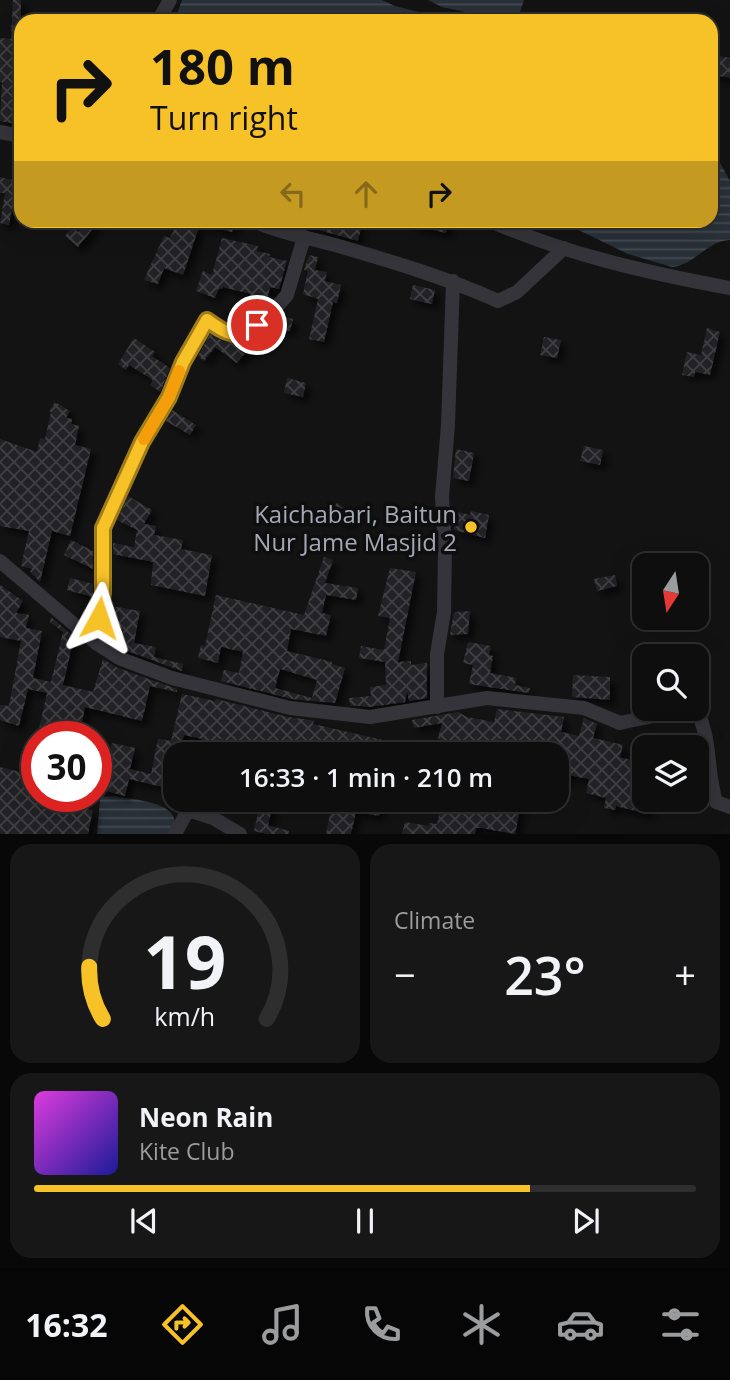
<!DOCTYPE html>
<html lang="en">
<head>
<meta charset="utf-8">
<style>
	:root { --surface:#0e0e0f; --page:#171718; --text:#f1f3f6; --muted:#9b9c9e; --line:#2e2e2f; --accent:#f7c128 }
	body { margin:0; font-family:"Open Sans",sans-serif; background:var(--page); color:var(--text); height:100vh; display:flex; flex-direction:column; font-size:26px; white-space:nowrap }
	* { box-sizing:border-box; margin:0 }
	p { font-size:23px; color:var(--muted) }
	.icon { flex:none; width:38px; height:38px; fill:none; stroke:currentColor; stroke-width:2; stroke-linecap:round; stroke-linejoin:round }
	.map { position:relative; height:834px; overflow:hidden }
	.panel { display:flex; flex-direction:column; gap:10px; padding:10px; background:#080808; flex:1 }
	.panel>* { flex:none }
	.banner { position:absolute; left:14px; top:14px; width:704px; height:214px; border-radius:21px; box-shadow:0 7px 28px #0002,0 0 0 2px var(--line); background:#f7c128; color:#111; overflow:hidden }
	.needle { width:46px; rotate:192deg }
	.buttons { position:absolute; left:632px; top:553px; display:grid; gap:14px }
	.buttons a { display:grid; place-items:center; width:77px; height:77px; border-radius:14px; background:var(--surface); box-shadow:0 7px 28px #0002,0 0 0 2px var(--line); font-size:35px }
	.speed { position:absolute; left:21px; top:721px; display:flex; gap:14px; font-size:35px; font-weight:700; text-align:center }
	.speed>* { display:grid; place-content:center; width:91px; height:91px; border-radius:50%; background:var(--surface); box-shadow:0 7px 28px #0002,0 0 0 2px var(--line); line-height:1 }
	.speed .limit { border:10px solid #d22; background:#fff; color:#111 }
	.pin { position:absolute; display:grid; place-items:center; width:60px; height:60px; color:#fff; margin:-30px; border:4px solid #fff; border-radius:50%; box-shadow:0 2px 7px #0007 }
	.me { position:absolute; width:77px; margin:-38px; rotate:5deg; stroke-linejoin:round; filter:drop-shadow(0 0 5px #0008) }
	.turn { display:flex; align-items:center; gap:24px; height:147px; padding:0 21px; font-size:32px }
	.turn .icon { width:91px; height:91px; stroke-width:2.5 }
	.turn b { display:block; font-size:49px; line-height:60px }
	.lanes { display:flex; align-items:center; height:66px; padding:0 21px; background:#0003; justify-content:center; gap:35px; direction:ltr }
	.lanes .off { opacity:.35 }
	.big { font-size:52px; font-weight:600; line-height:1.1 }
	.panel .card { flex:1; display:flex; flex-direction:column; justify-content:center; gap:10px; min-width:0; padding:0 24px; border-radius:21px; background:var(--page) }
	.panel .dial { align-items:center; gap:0 }
	.dial svg { height:182px; overflow:visible; fill:none; stroke:var(--line); stroke-width:7; stroke-linecap:round; text-anchor:middle }
	.dial text { fill:var(--text); stroke:none }
	.song { display:flex; align-items:center; gap:21px }
	.cover { width:84px; height:84px; border-radius:10px; background:linear-gradient(135deg,hsl(300 70% 55%),hsl(240 70% 35%)) }
	.played { height:7px; border-radius:4px; background:linear-gradient(90deg,var(--accent) 75%,var(--line) 75%) }
	.keys { display:flex; justify-content:space-around; direction:ltr }
	.heat { display:flex; justify-content:space-between; align-items:center; font-size:38px; direction:ltr }
	.panel .tiles { flex:1; display:grid; gap:10px; grid-template-columns:1fr 1fr }
	.card:last-child { grid-column:span 2 }
	.trip { position:absolute; left:163px; top:742px; width:406px; height:70px; border-radius:21px; background:var(--surface); box-shadow:0 7px 28px #0002,0 0 0 2px var(--line); font-weight:600; line-height:70px; text-align:center }
	.tab-bar { display:flex; height:112px; justify-content:space-around; align-items:center; background:#060606; color:var(--muted) }
	.tab-bar .icon { width:49px; height:49px }
	.tab-bar .selected { color:var(--accent) }
	.tab-bar b { font-size:32px; color:var(--text) }
	.map>svg:first-child { display:block }
	.water { fill:url(#water-rules) }
	.building { fill:url(#building-cross-hatch); fill-rule:evenodd; filter:url(#shadow) }
	.lines { fill:none; stroke-linecap:round; stroke-linejoin:round }
	.minor { stroke:#34343a; stroke-width:14 }
	.route-casing { stroke:#a17d1a; stroke-width:18 }
	.route { stroke:#f7c128; stroke-width:12 }
	.slow { stroke:#f59e0b; stroke-width:12 }
	.poi-dot { fill:#f7c128; stroke:#0e0e0f; stroke-width:2.5 }
	.labels { text-anchor:middle; dominant-baseline:central; stroke-width:7; stroke-linejoin:round; paint-order:stroke }
	.poi-label { font-size:24px; fill:#a4a8b5; stroke:#0e0e0f; text-anchor:end }
</style>
</head>
<body>
<div class="map">
<svg width="730" height="834" viewBox="0 0 730 834">
	<defs>
		<pattern id="water-rules" width="6" height="5" patternUnits="userSpaceOnUse" patternTransform="scale(1.75)"><rect width="6" height="5" fill="#293038"/><path d="M0 2.5h6" fill="none" stroke="#454b53"/></pattern>
		<pattern id="building-cross-hatch" width="8" height="8" patternUnits="userSpaceOnUse" patternTransform="scale(1.75)"><rect width="8" height="8" fill="#232326"/><path d="M0 0l8 8M0 8l8-8" fill="none" stroke="#404043"/></pattern>
		<filter id="shadow"><feDropShadow dx="5.5" dy="5.5" stdDeviation="3.5" flood-color="#0009"/></filter>
	</defs>
	<rect width="100%" height="100%" fill="#131314"/>
	<!-- water -->
	<path class="water" d="M182,0h200l13,6 59,15h-276v-10z
		M428,0h96l-5,15 -16,5 -61,-13z
		M711,109l7,50 12,22v59c-22,0 -35,25 -58,27l-44,-13 -68,-33 150,-1z
		M113,796c15,3 56,5 61,22 1,5 -1,10 -2,16h-75l3,-34 3,-3z"/>
	<!-- building -->
	<path class="building" d="M13,0h8v125l-21,-4 2,-39h-2v-44l11,1z
		M710,54l20,4v20l-20,-4z
		M0,177l17,4 -8,44 -9,-2 5,-30h-5z
		M87,220h13l-22,27 -13,-11 7,-9 6,5z
		M179,220h11l10,4 -17,51 -19,-7 -6,16 -14,-4 20,-44 6,2z
		M201,220h34l-3,12 -31,-7z
		M283,220h74l-1,6 5,2 -3,13z
		M410,220h39l-3,13 -36,-8z
		M222,238l36,8 -1,5 13,3 -1,3 18,4 -8,28 -9,-2 -4,18 -17,-4 2,-7 -28,-7 -1,2 -3,-1 -4,10 -19,-7 7,-20 9,4z
		M309,255l9,2 -3,13 12,2 -2,9 16,4 -4,18 -4,-1 -9,40 -15,-3 9,-40 -15,-5 5,-23 -4,-1z
		M413,285l22,5 -3,14 -22,-5z
		M281,316l12,3 -3,12 -16,-4 -3,15 -11,-3 1,-5z
		M707,328l13,4 -10,43 -15,-3 -1,5 -12,-2 5,-23 14,3z
		M210,334l14,8h22l5,4 -14,17 -22,-16 -11,14 -6,-5z
		M544,337l17,3 -4,18 -17,-3z
		M134,338l21,14 -3,4 18,12 -10,24 -10,-7 3,-5 -24,-15 -3,5 -8,-6z
		M287,378l19,5 -3,14 -19,-4z
		M55,402l15,9 -4,7 6,1 -1,5 8,2 -4,19 16,4 -21,87 -18,-5 -12,51 -10,-10 2,-3 -11,-3 8,-35 -29,-5v-87l37,13 3,-14 5,1 6,-27 -2,-1z
		M172,410l24,15 -6,10 -24,-14z
		M584,446l19,4 -3,15 -20,-4z
		M456,449l18,4 -5,28 -16,-3z
		M128,496l24,14 -8,14 12,2 -2,9 29,5 -2,9 31,6 -7,41 -54,-11 2,-23 -40,-8v-11l21,4 3,-17 -20,-10z
		M337,503l17,12 -8,11 -17,-12z
		M454,511l16,4 1,-4 18,4 -4,23 -31,-8z
		M71,540l22,11v18l-29,-14z
		M324,557l9,3 -8,23 33,5 -2,12 -30,-5 -4,18 9,2 -5,21 -35,-7 -4,22 45,11v2l13,4 -10,35 -43,-4 -71,-18 3,-11 15,3 4,-21 -22,-5 -3,16 -20,-5 3,-13 4,1 11,-51 88,20zM280,669l37,11 -5,18 -37,-10z
		M390,568l26,4 -18,90 13,-1v4l16,-2v35l-18,3 -2,-10 -2,11 -35,5 -20,-2 -1,-7 22,-2 -1,-9 16,-2 -1,-23 -26,-4 2,-12 23,4 6,-32 -12,-2z
		M615,575l2,11 -20,5 -3,-12z
		M70,578l23,6v13l-26,-7z
		M0,585l23,16 -7,12 13,2 -3,13 16,3 -9,47 18,4 12,-50 -13,-10 1,-5 23,20 -11,48 30,7 10,-33 15,9 59,21v3l-27,-6 -8,35 -57,-14 -6,30h-42l10,-44 -19,-4 -9,37 -19,-6v-15l9,1 12,-65 -21,-4z
		M111,606l29,5 -6,32 22,4 -2,10 29,7 -1,7 -57,-21 -19,-12z
		M470,611l-2,23 -18,1 4,-23z
		M468,642l23,4 -2,9 4,1 -3,17 26,5 -1,7 15,3 -1,5 -60,-9 4,-19 -10,-2z
		M573,675l37,2v23l-38,-3z
		M182,694l33,7 1,-2 72,18 22,3 4,1 -1,3 83,19 -3,11h-136l2,-6 -39,-9 -3,15h-19l4,-15 -18,-4 -5,19h-4v19l-4,16 -42,-10 -4,17 -26,-7 13,-46 23,5 -5,21 21,5 7,-35 13,2z
		M497,709l67,8 -3,15 18,4 5,-18 13,6 -4,14 30,7 -3,12 24,7v40l6,1 -2,9 -32,-8 -1,4 -11,-2 2,-10 -20,-5 3,-14 -21,-4 -2,8 -10,-2v-27h-40l3,-11 -19,-4 -3,15h-20l-14,-2 1,-8 -26,-5 4,-16 -28,5 -2,-8 46,-8 9,5 27,5z
		M0,767l37,9v20h29l-2,8 29,6 -5,24h-88z
		M261,800h13l-6,25 21,6 -1,3h-21l-13,-3z
		M330,800h53l-4,16 -23,-4 -5,22h-25l5,-25h-3z
		M478,800h44l-7,34 -34,-6h-5l-1,6h-73l3,-12 24,4v-3l8,1 5,-22 65,13z"/>
	<g class="lines">
		<!-- minor -->
		<path class="minor" d="M158,21l12,-21
			M0,132l21,4
			M252,220c26,13 55,17 83,25 55,16 110,32 163,56l19,-9 47,-44
			M488,220c77,34 160,53 242,68
			M0,561l96,82 25,16 51,19 118,30 80,9 117,-19 97,10 36,15 47,-10 32,2c12,28 8,58 17,87l14,5
			M96,643l7,-50v-65l39,-86 27,-45 14,-35 24,-42 18,13h20l24,-17 18,-21 17,-58
			M437,707v-53l7,-42 1,-65 -3,-50 6,-72 5,-144
			M175,834l13,-24 25,8 27,16"/>
	</g>
	<g class="lines">
		<defs>
			<path id="route" d="M99,618l4,-25v-65l39,-86 27,-45 14,-35 24,-42c19,14 29,20 50,5"/>
		</defs>
		<!-- route casing -->
		<use href="#route" class="route-casing"/>
		<!-- route -->
		<use href="#route" class="route"/>
		<!-- slow -->
		<path class="slow" d="M144,439l25,-42 10,-26"/>
	</g>
	<!-- markers -->
	<circle class="poi-dot" cx="471" cy="527" r="7"/>
	<g class="labels">
		<!-- poi labels -->
		<g class="poi-label">
			<text x="457" y="513">Kaichabari, Baitun<tspan x="457" dy="28">Nur Jame Masjid 2</tspan></text>
		</g>
	</g>
</svg>
<div class="buttons">
<a><svg class="needle" viewBox="-14 -14 28 28"><path d="M0-13l5 13h-10z" fill="#e53935"/><path d="M0 13l5-13h-10z" fill="#9b9c9e"/></svg></a>
<a><svg class="icon" aria-label="search" viewBox="0 0 24 24"><circle cx="10" cy="10" r="6"/><path d="M15 15l6 6"/></svg></a>
<a><svg class="icon" aria-label="layers" viewBox="0 0 24 24"><path d="M12 4l9 5-9 5-9-5zM3 14l9 5 9-5"/></svg></a>
</div>
<div class="speed"><div class="limit">30</div></div>
<div class="pin" style="left:257px;top:325px;background:#d93025"><svg class="icon" aria-label="arrive" viewBox="0 0 24 24"><path d="M6 21V4h12l-3 4 3 4H6"/></svg></div>
<svg class="me" style="left:99px;top:618px" viewBox="-20 -20 40 40"><path d="M0-17L14 15 0 8-14 15z" fill="#f7c128" stroke="#fff" stroke-width="4"/></svg>
<div class="trip">16:33 · 1 min · 210 m</div>
<div class="banner">
<div class="turn"><svg class="icon" aria-label="right" viewBox="0 0 24 24"><path d="M7 20v-9h11M14 6l5 5-5 5"/></svg><div><b>180 m</b>Turn right</div></div>
<div class="lanes"><svg class="icon off" aria-label="left" viewBox="0 0 24 24"><path d="M17 20v-9H6M10 6l-5 5 5 5"/></svg><svg class="icon off" aria-label="ahead" viewBox="0 0 24 24"><path d="M12 20V5M6 11l6-6 6 6"/></svg><svg class="icon" aria-label="right" viewBox="0 0 24 24"><path d="M7 20v-9h11M14 6l5 5-5 5"/></svg></div>
</div>
</div>
<section class="panel">
<div class="tiles">
<div class="card dial"><svg viewBox="0 0 100 80">
<path d="M14 69A42 42 0 1 1 86 69"/>
<path d="M14 69A42 42 0 0 1 8 46" stroke="#f7c128"/>
<text x="50" y="56" font-size="32" font-weight="700">19</text>
<text x="50" y="72" font-size="11">km/h</text>
</svg></div>
<div class="card"><p>Climate</p>
<div class="heat"><a>−</a><b class="big">23°</b><a>+</a></div>
</div>
<div class="card">
<div class="song"><i class="cover"></i><div><b>Neon Rain</b><p>Kite Club</p></div></div>
<div class="played"></div>
<div class="keys"><svg class="icon" aria-label="previous" viewBox="0 0 24 24"><path d="M18 5L8 12l10 7zM5 5v14"/></svg><svg class="icon" aria-label="pause" viewBox="0 0 24 24"><path d="M8 5v14M16 5v14"/></svg><svg class="icon" aria-label="next" viewBox="0 0 24 24"><path d="M6 5l10 7-10 7zM19 5v14"/></svg></div>
</div>
</div>
</section>
<nav class="tab-bar">
<b>16:32</b>
<svg class="icon selected" aria-label="directions" viewBox="0 0 24 24"><path d="M12 3l9 9-9 9-9-9zM9 14v-3h6M13 9l2 2-2 2"/></svg>
<svg class="icon" aria-label="music" viewBox="0 0 24 24"><path d="M9 18V5l10-2v13"/><circle cx="6" cy="18" r="3"/><circle cx="16" cy="16" r="3"/></svg>
<svg class="icon" aria-label="phone" viewBox="0 0 24 24"><path d="M5 4h4l2 5-3 2q2 4 5 5l2-3 5 2v4C11 20 4 13 5 4z"/></svg>
<svg class="icon" aria-label="climate" viewBox="0 0 24 24"><path d="M12 3v18M4 7l16 10M4 17L20 7"/></svg>
<svg class="icon" aria-label="car" viewBox="0 0 24 24"><path d="M5 17H2v-5l4-1 3-4h7l3 4 3 1v5h-3M9 17h6M6 11h13"/><circle cx="7" cy="17" r="2"/><circle cx="17" cy="17" r="2"/></svg>
<svg class="icon" aria-label="filters" viewBox="0 0 24 24"><path d="M4 7h16M4 17h16"/><circle cx="9" cy="7" r="2"/><circle cx="15" cy="17" r="2"/></svg>
</nav>
</body>
</html>
